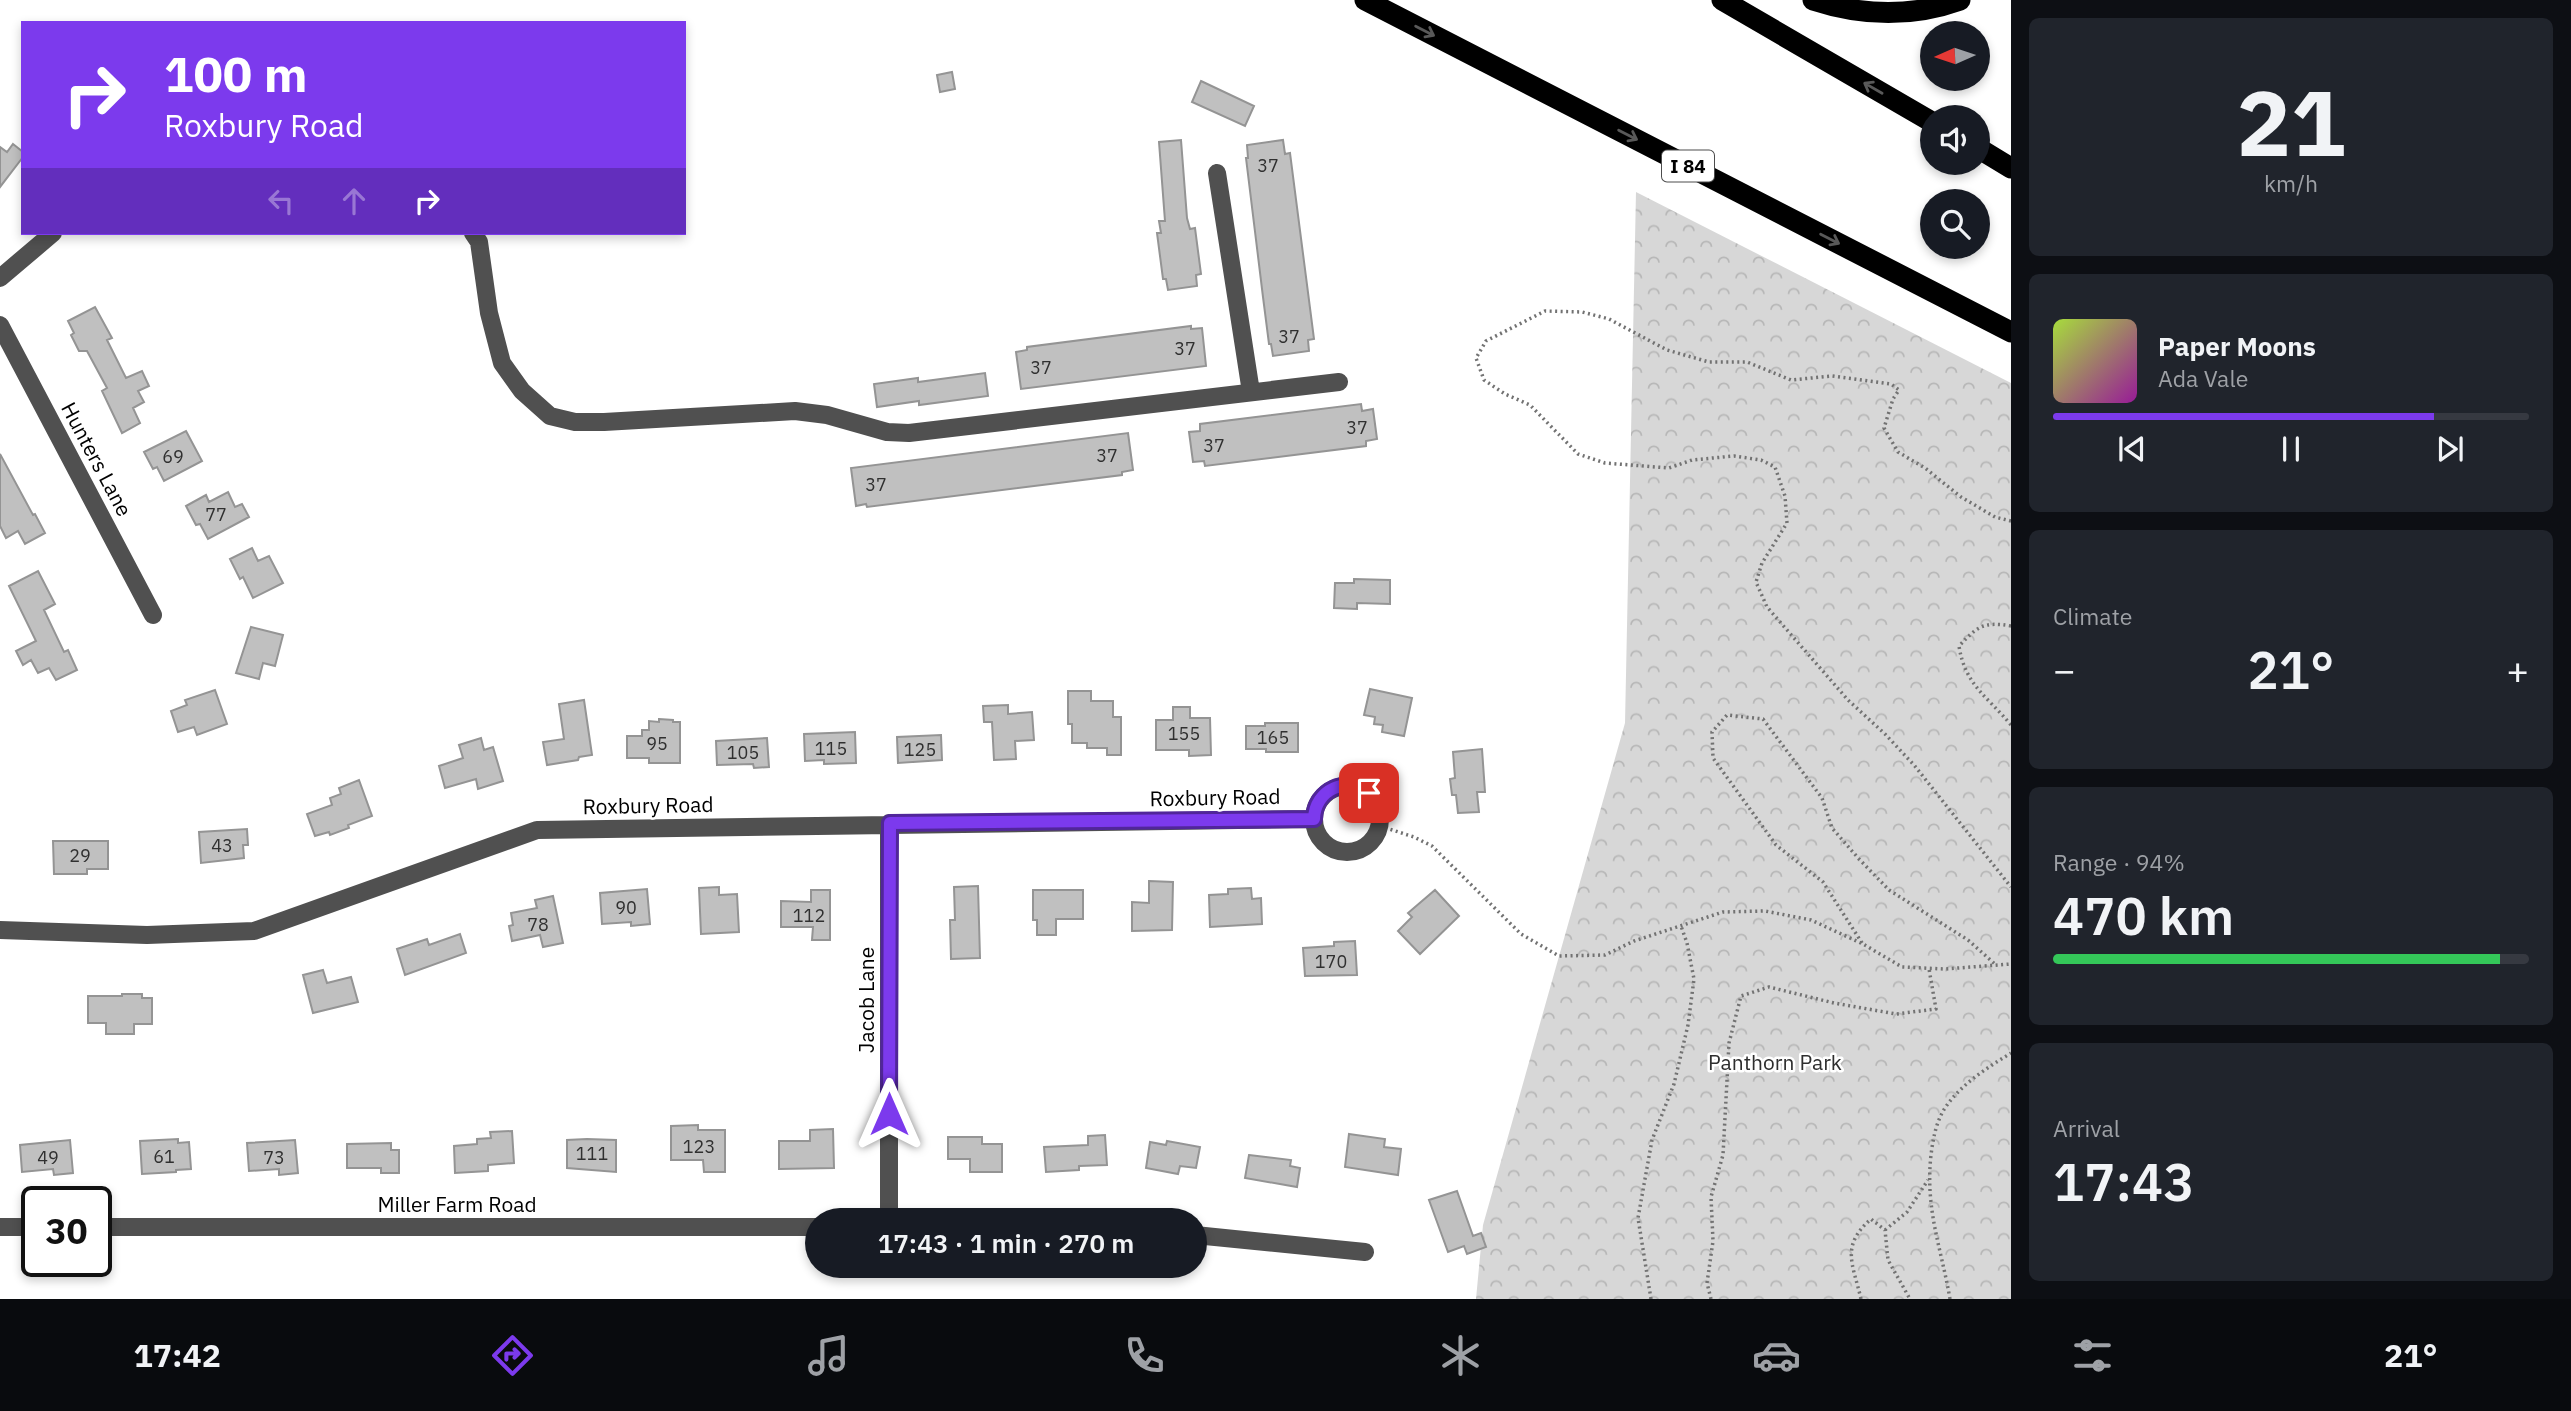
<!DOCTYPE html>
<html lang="en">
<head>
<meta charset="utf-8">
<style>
	:root { --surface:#171b24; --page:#20242c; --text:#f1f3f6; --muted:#9ea1a6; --line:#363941; --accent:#7c3aed }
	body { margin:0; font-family:"IBM Plex Sans",sans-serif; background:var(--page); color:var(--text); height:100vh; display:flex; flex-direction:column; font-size:26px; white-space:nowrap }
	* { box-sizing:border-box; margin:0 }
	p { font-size:23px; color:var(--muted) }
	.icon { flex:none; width:38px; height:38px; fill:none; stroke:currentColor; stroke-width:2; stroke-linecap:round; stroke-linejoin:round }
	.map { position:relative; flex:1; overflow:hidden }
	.panel { display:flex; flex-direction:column; gap:18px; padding:18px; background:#0d0f14; width:560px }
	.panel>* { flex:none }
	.banner { position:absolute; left:21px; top:21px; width:665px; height:214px; border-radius:0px; box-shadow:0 4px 10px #0003; background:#7c3aed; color:#fff; overflow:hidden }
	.needle { width:46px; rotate:267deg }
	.controls { position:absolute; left:1920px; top:21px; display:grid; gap:14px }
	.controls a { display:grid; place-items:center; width:70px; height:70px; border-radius:50%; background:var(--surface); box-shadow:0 4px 10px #0003; font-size:35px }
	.speed { position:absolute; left:21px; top:1186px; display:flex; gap:14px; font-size:35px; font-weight:700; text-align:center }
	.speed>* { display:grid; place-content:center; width:91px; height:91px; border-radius:50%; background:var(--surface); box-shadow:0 4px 10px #0003; line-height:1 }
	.speed .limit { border:4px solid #111; border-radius:10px; background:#fff; color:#111 }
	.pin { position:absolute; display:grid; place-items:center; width:60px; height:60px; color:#fff; margin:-30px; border-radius:14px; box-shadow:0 4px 10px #0006 }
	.me { position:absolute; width:77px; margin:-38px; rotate:0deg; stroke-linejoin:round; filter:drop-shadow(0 0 5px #0008) }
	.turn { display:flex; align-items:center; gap:24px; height:147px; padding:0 28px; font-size:32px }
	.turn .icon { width:91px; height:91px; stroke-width:2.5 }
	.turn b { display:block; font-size:49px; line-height:60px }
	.lanes { display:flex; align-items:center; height:66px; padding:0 28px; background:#0003; justify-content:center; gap:35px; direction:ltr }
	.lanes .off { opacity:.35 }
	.big { font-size:52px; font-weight:600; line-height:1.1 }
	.panel .tile { flex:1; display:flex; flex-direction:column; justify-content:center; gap:10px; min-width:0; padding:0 24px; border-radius:10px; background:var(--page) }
	.panel .dial { align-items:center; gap:0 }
	.dial b { font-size:91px; line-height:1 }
	.song { display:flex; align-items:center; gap:21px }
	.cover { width:84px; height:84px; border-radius:10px; background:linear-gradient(135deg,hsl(80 70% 55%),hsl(300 70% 35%)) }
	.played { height:7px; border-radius:4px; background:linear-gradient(90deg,var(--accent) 80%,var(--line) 80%) }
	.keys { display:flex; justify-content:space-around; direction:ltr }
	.heat { display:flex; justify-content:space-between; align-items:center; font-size:38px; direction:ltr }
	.charge { height:10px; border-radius:5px; background:linear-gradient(90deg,#34c759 94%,var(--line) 0) }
	.trip { position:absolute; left:805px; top:1208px; width:402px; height:70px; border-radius:35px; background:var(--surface); box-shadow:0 4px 10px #0003; font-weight:600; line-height:70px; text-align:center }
	.tabs { display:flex; height:112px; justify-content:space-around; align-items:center; background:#090b0e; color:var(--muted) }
	.tabs .icon { width:49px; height:49px }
	.tabs .current { color:var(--accent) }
	.tabs b { font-size:32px; color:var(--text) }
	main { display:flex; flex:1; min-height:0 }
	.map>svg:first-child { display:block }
	.forest { fill:url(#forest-crowns) }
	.building { fill:#c0c0c0; stroke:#949494; stroke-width:2 }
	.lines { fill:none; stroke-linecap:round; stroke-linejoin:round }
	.path { stroke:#727272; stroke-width:3.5; stroke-dasharray:2 3.5; stroke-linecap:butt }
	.minor { stroke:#505050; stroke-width:18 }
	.highway { stroke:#000; stroke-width:21 }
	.oneway { stroke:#595959 }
	.route-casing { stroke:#51269a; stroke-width:18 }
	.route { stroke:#7c3aed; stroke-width:12 }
	.labels { text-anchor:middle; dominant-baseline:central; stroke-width:5; stroke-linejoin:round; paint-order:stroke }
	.number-label { font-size:18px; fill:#303030 }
	.shield { fill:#fff; stroke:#4c4c4c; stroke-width:2 }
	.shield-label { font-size:19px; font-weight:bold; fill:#000 }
	.street-label { font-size:21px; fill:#000; stroke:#fff }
	.park-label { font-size:21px; fill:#2e2e2e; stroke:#fff }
</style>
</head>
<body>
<main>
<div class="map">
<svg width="2011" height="1299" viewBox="0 0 2011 1299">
	<defs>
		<pattern id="forest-crowns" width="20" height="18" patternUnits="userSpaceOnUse" patternTransform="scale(1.75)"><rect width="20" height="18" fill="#d7d7d7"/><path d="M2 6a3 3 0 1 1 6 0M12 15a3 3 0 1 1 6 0" fill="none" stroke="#b7b7b7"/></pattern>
	</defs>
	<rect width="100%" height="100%" fill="#fff"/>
	<!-- forest -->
	<path class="forest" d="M1636,192l375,191v916h-535l7,-74 142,-502z"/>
	<!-- building -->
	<path class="building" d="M952,72l3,17 -15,3 -3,-17z
		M1201,81l53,25 -9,20 -53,-24z
		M1181,140l6,78 3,11 5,-1 6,46 -5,1 1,11 -29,4 -2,-11h-3l-6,-46h4l-2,-12h6l-6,-79z
		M1283,140l2,14 5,-1 24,186 -6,1 1,11 -36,5 -2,-12h-2l-6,-47 -17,-139h2l-1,-13z
		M13,144l10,8v5l-23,30v-40l7,5z
		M95,307l17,31 -5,2 19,38 16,-7 7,15 -11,5 6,11 -11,6 7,15 -18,10 -20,-42 5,-3 -20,-37h-8l-8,-16 3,-2 -6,-12z
		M1191,326v3l11,-1 4,38 -185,23 -5,-37 11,-2v-3z
		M985,373l3,23 -69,9v-4l-42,6 -3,-23 44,-6v4z
		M1361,404l1,7 11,-2 4,30 -11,2v5l-161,20 -1,-5 -11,1 -4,-30 11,-1v-7z
		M186,431l16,30 -38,20 -7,-14 -4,2 -9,-17z
		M1128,433l5,37 -11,2v3l-255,32 -1,-3 -10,2 -5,-38z
		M0,454l33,61 2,-1 10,19 -20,11 -7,-13 -12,7 -6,-12z
		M228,492l7,15 7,-3 7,13 -41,22 -8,-15 -4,1 -10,-19 20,-11 3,7z
		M252,548l6,13 11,-5 14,27 -30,15 -10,-21 -3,2 -10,-20z
		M38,571l17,33 -11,6 20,42 4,-2 9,20 -21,10 -7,-12 -11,5 -7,-13 -8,5 -7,-14 20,-10 -27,-55z
		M1354,579l36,1v24l-33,-1v6l-23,-1 1,-25h19z
		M251,627l32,8 -8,31 -12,-3 -4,16 -23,-6z
		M1370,689l42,9 -8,38 -22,-4 1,-7 -9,-1 1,-7 -11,-2z
		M215,690l12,34 -30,11 -3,-8 -16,5 -7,-21 16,-6 -2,-5z
		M1068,691h23v10h22v16h8v38h-14v-7h-20v-5h-15v-19h-4z
		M584,700l8,55 -13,2 -1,3 -31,5 -4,-23 21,-3 -5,-35z
		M1008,705v9l24,-2 2,28 -19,1 1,18 -22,1 -2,-38h-8l-1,-16z
		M1173,707h17v11h20l1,37 -22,1v-6h-33v-30h17z
		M659,719l14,1v2h7v41h-31v-5h-22v-22h15v-6h7v-9l10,1z
		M1265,723h33v29h-32v-3h-20v-23h19z
		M855,732l1,31 -32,1v-4l-19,1 -1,-27z
		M941,735l1,25 -44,3 -1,-26z
		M481,738l3,12 9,-3 10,34 -25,8 -2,-10 -31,9 -6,-22 24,-8 -4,-13z
		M767,738l2,29 -15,1 -1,-4 -36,1 -1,-24z
		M1482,749l3,43h-8l2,20 -21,1 -2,-18h-4l-2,-16 5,-1 -2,-26z
		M359,780l13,36 -24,9 1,3 -19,7 -1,-3 -14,4 -8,-22 25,-9 -2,-7 11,-4 -2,-6z
		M247,829l1,16h-5l1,13 -43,5 -2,-31z
		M53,841h55v28h-21v5h-33z
		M1149,881l24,1 -1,48 -40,1v-29l17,1z
		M978,886l2,72 -29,1 -1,-39h5l-1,-33z
		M719,887v8l18,-1 2,38 -38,2 -2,-46z
		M1251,888l1,11 9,-1 1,26 -52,3 -1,-32 19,-1v-5z
		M647,889l3,35 -19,2v-4l-29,2 -2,-31z
		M811,890h19v50h-18l1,-13h-32v-26l30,1z
		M1033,890h50v29h-27v16h-19v-15h-4z
		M1435,890l24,26 -39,38 -22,-23 14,-14 -4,-4z
		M553,896l10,47 -20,4 -3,-12 -28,6 -3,-15 4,-1 -2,-12 26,-5 -2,-8z
		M460,934l6,19 -61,22 -8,-26 30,-10 2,6z
		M1355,941l2,34 -52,1 -2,-28 31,-2v-4z
		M323,970l4,13 24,-6 7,25 -45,11 -10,-38z
		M122,994h20v4h10v26h-18v10h-28v-11h-18v-27h34z
		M698,1125v5h27v42h-21l-1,-12h-32v-34z
		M833,1129l1,39 -55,1v-28h31v-11z
		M512,1131l2,32 -26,2v6l-33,2 -1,-27 23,-2v-5l14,-1 -1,-6z
		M1349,1134l36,5 -1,8 17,2 -3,26 -53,-8z
		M1105,1135l2,30 -28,1v4l-33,2 -2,-25 44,-2v-9z
		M948,1137h34v7h20v28h-32v-13h-22z
		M178,1139v4l11,-1 2,27 -15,1v2l-34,2 -2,-33z
		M587,1139l29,1v32l-49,-4v-28z
		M70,1140l3,33 -19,2 -1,-6 -31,3 -2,-27z
		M295,1140l3,33 -19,2v-6l-30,2 -2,-28z
		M1167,1141l33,6 -4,21 -16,-2 -2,8 -32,-6 4,-26 16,3z
		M391,1143v7h8v23h-18v-5h-34v-24z
		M1249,1155l42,5 -1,6 10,2 -3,19 -52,-9z
		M1457,1191l16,45 8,-3 5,14 -19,7 -3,-8 -16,6 -19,-52z"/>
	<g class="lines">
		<!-- path -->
		<path class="path" d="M2011,521l-16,-4 -34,-20 -36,-29 -27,-16 -14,-24 9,-29 6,-9 -8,-6 -59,-8 -41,4 -44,-18h-38l-42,-12 -58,-31 -27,-7 -37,-1 -59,30 -10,17 8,22 21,14 25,11 48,49 27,9 64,5 23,-8 42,-4 27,4 14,7 10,29 2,27 -25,40 -6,19 11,25 81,93 37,34 29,31 97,122
			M2011,626c-28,-5 -34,1 -52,20 6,39 28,50 52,79
			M1380,826l34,11 18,9 89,88 38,22 46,-1 29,-14 89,-29 42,-1 46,9 52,24 39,23 43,2 66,-5
			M1862,943l-39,-61 -47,-37 -63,-87 -1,-26 15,-17 36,4 59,79 10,30 27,31 30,31 79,50 28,25
			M1885,1230l22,-18 21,-32
			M1651,1299l-13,-81 14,-78 22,-56 14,-59 6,-46 -7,-36 -6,-17
			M1711,1299l-4,-16 6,-42 -2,-44 12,-42 6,-112 12,-47 28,-9 65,16 62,11 40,-5 -7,-40
			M1861,1299c-8,-35 -21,-53 10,-80l14,11 3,30 22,39
			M1950,1299c-9,-52 -25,-90 -19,-144 2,-16 5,-33 14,-47 16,-24 42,-40 66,-55"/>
		<!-- minor -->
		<path class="minor" d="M1217,173l34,219
			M473,233l6,9 10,71 13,50 20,28 28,25 25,6h29l191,-11 32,4 60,17 22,1 430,-51
			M0,278l53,-45
			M0,325l153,290
			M1314 819a33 33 0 1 1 66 0a33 33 0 1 1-66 0Z
			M0,930l147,5 107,-4 283,-101 777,-11
			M889,1220v-397
			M0,1227h37
			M96,1227h721
			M1195,1235l170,17"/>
		<!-- highway -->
		<path class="highway" d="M1365,0l646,332
			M1722,0l210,122
			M1813,0c49,16 97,18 147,0
			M1978,148l33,20"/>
	</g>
	<!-- one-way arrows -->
	<defs><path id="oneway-shaft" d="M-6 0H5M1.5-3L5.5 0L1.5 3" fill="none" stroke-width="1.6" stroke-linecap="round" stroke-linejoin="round" transform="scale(1.75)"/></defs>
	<g class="oneway">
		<use href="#oneway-shaft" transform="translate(1425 31) rotate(27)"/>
		<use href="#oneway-shaft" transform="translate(1873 88) rotate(-150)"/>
		<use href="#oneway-shaft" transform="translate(1628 135) rotate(27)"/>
		<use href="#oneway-shaft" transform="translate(1830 239) rotate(27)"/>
	</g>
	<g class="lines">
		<defs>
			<path id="route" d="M889,1114l1,-291 424,-4c1,-30 33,-43 55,-26"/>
		</defs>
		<!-- route casing -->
		<use href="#route" class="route-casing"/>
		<!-- route -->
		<use href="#route" class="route"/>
	</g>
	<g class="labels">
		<!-- number labels -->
		<g class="number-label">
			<text x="1268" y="165">37</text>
			<text x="1289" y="336">37</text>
			<text x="1185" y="348">37</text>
			<text x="1041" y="367">37</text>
			<text x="1357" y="427">37</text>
			<text x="1214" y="445">37</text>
			<text x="1107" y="455">37</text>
			<text x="173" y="456">69</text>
			<text x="876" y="484">37</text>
			<text x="216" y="514">77</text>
			<text x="1184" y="733">155</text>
			<text x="1273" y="737">165</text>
			<text x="657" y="743">95</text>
			<text x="831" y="748">115</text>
			<text x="920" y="749">125</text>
			<text x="743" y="752">105</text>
			<text x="222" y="845">43</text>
			<text x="80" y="855">29</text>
			<text x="626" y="907">90</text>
			<text x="809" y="915">112</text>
			<text x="538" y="924">78</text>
			<text x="1331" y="961">170</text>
			<text x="699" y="1146">123</text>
			<text x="592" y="1153">111</text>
			<text x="164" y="1156">61</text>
			<text x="48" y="1157">49</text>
			<text x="274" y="1157">73</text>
		</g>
		<!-- shield labels -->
		<rect class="shield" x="1662" y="150.5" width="52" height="31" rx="5"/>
		<g class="shield-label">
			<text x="1688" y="166">I 84</text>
		</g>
		<!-- street labels -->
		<g class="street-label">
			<text transform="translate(97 459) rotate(62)">Hunters Lane</text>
			<text transform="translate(1215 797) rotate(-1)">Roxbury Road</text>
			<text transform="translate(648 805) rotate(-1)">Roxbury Road</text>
			<text transform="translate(866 1000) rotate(-90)">Jacob Lane</text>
			<text x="457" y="1204">Miller Farm Road</text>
		</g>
		<!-- park labels -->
		<g class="park-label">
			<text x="1775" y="1062">Panthorn Park</text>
		</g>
	</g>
</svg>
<div class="controls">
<a><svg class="needle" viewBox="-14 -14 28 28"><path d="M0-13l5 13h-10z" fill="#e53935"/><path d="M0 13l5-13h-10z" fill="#9ea1a6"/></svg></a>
<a><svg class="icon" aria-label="sound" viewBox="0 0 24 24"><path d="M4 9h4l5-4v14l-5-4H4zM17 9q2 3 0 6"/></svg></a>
<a><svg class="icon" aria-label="search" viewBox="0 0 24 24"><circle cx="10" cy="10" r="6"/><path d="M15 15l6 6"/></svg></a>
</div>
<div class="speed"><div class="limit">30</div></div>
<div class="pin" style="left:1369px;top:793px;background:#d93025"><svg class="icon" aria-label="arrive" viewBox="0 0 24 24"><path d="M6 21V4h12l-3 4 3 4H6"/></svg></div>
<svg class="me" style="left:889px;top:1114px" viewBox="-20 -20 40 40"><path d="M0-17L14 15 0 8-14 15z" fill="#7c3aed" stroke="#fff" stroke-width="4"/></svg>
<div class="trip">17:43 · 1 min · 270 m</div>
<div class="banner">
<div class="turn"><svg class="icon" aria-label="right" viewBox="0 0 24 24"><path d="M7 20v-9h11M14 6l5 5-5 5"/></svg><div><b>100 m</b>Roxbury Road</div></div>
<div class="lanes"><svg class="icon off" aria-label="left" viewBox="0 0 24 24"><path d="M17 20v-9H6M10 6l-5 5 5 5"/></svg><svg class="icon off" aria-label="ahead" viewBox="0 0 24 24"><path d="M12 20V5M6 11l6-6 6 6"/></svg><svg class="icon" aria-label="right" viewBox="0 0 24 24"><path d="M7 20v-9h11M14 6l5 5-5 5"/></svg></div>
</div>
</div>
<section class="panel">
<div class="tile dial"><b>21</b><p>km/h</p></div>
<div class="tile">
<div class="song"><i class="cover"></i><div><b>Paper Moons</b><p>Ada Vale</p></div></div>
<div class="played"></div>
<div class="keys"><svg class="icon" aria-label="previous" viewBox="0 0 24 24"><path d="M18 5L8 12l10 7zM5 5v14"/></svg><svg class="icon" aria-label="pause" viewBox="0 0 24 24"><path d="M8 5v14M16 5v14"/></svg><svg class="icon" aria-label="next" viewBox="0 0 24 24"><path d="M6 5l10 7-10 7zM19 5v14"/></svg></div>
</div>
<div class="tile"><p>Climate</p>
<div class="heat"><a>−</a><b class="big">21°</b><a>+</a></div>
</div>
<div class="tile"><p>Range · 94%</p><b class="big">470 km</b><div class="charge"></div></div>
<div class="tile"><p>Arrival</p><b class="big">17:43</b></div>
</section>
</main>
<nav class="tabs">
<b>17:42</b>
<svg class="icon current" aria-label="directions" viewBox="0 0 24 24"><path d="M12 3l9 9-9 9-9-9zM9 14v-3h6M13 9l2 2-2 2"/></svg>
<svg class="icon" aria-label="music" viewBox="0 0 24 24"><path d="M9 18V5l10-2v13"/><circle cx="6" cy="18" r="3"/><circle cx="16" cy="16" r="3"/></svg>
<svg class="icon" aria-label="phone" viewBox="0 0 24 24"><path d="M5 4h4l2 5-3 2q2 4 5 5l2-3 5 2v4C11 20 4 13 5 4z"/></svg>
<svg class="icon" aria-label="climate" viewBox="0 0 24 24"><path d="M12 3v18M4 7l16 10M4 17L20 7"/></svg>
<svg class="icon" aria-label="car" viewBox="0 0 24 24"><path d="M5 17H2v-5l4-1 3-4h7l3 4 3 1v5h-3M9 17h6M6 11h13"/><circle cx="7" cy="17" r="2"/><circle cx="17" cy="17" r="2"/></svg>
<svg class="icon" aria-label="filters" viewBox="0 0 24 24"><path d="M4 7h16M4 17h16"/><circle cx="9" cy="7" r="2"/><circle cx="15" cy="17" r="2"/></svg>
<b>21°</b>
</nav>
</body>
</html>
